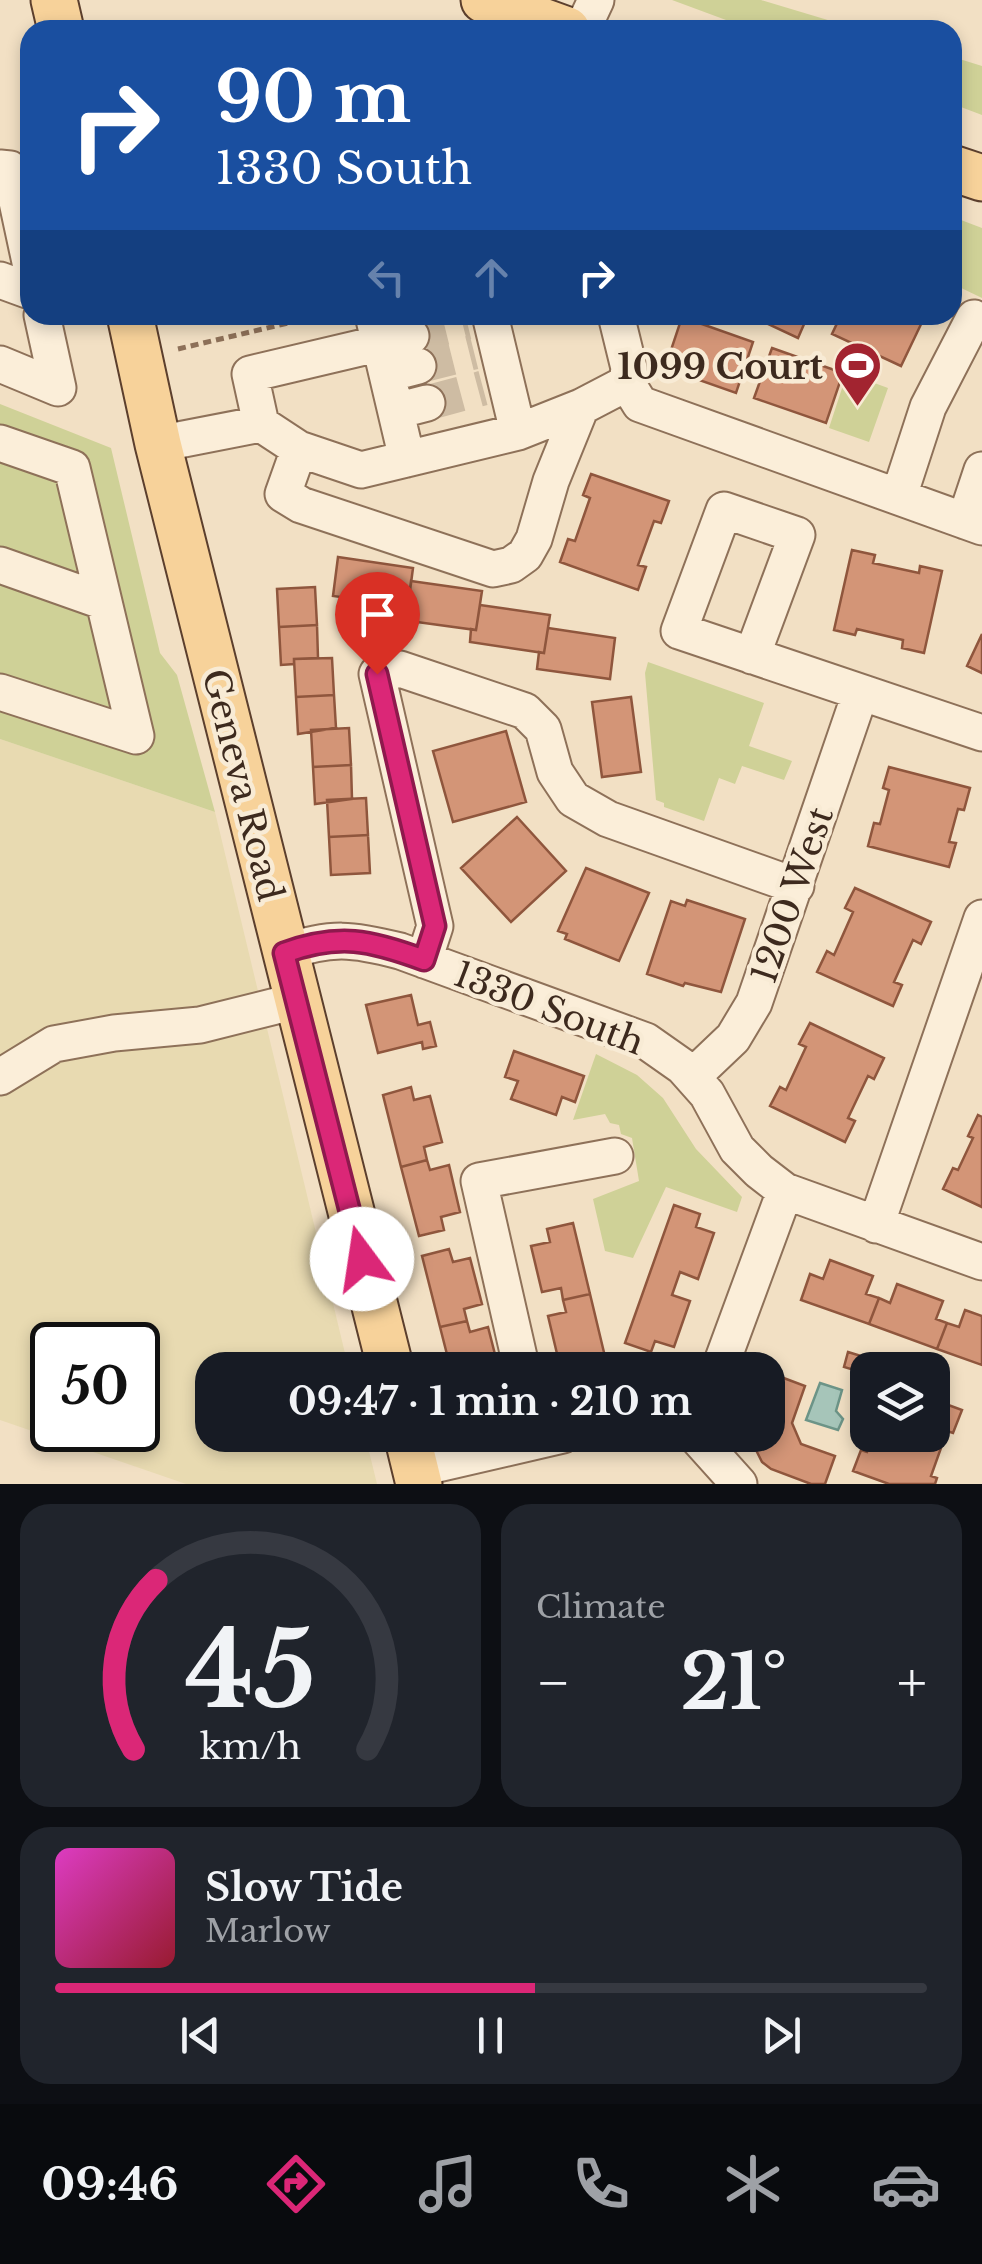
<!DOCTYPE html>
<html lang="en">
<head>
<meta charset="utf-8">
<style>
	:root { --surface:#171b24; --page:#20242c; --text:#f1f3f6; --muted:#9ea1a6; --line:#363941; --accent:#db2777 }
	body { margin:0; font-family:"Libre Baskerville",serif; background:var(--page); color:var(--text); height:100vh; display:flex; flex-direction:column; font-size:38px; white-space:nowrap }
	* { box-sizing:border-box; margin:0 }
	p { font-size:32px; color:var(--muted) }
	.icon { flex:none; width:55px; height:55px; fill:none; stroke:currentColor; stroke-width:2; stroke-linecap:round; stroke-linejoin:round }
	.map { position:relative; height:1484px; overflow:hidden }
	.side { display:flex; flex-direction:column; gap:20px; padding:20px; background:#0d0f14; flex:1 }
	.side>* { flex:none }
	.top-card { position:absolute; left:20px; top:20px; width:942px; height:305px; border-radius:30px; box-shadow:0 5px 15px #0003; background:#1a4fa0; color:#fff; overflow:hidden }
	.buttons { position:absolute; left:850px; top:1352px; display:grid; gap:20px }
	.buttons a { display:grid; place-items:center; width:100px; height:100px; border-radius:20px; background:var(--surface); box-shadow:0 5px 15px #0003; font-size:50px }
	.speed { position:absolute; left:30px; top:1322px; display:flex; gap:20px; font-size:50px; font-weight:700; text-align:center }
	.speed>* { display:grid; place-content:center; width:130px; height:130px; border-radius:50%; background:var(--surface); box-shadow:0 5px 15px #0003; line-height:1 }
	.speed .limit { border:5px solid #111; border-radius:15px; background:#fff; color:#111 }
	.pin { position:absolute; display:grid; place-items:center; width:85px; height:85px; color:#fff; margin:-102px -42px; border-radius:50% 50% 50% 0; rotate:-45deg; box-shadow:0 0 10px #0007 }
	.pin .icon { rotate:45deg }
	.me { position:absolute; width:110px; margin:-55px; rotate:346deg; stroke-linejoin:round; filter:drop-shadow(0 0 8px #0008) }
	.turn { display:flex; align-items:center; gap:35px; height:210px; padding:0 30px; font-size:45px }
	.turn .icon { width:130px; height:130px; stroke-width:2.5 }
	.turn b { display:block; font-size:70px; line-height:85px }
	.lanes { display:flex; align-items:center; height:95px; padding:0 30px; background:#0003; justify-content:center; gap:50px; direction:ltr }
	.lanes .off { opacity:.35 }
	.big { font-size:75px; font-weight:700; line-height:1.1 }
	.side .widget { flex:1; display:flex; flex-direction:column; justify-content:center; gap:15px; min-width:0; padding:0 35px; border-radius:30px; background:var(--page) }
	.side .dial { align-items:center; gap:0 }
	.dial svg { height:260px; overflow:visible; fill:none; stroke:var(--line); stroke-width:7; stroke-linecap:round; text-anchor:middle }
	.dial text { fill:var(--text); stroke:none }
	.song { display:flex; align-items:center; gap:30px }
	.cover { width:120px; height:120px; border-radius:15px; background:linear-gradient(135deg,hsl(310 70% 55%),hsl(350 70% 35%)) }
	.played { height:10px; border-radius:5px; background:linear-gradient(90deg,var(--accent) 55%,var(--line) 55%) }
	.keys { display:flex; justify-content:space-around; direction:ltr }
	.heat { display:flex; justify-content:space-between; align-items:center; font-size:55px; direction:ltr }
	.side .tiles { flex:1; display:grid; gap:20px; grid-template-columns:1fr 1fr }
	.widget:last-child { grid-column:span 2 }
	.trip { position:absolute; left:195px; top:1352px; width:590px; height:100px; border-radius:30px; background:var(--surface); box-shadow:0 5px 15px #0003; font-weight:700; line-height:100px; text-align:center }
	.dock { display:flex; height:160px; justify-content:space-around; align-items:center; background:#090b0e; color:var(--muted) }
	.dock .icon { width:70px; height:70px }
	.dock .on { color:var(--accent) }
	.dock b { font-size:45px; color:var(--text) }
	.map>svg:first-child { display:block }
	.farmland { fill:#e8dab1; fill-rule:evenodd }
	.green { fill:#cfd197 }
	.water { fill:#a6c5b9; stroke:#6c9487; stroke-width:2.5 }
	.building { fill:#d39577; stroke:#8f563d; stroke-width:2.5 }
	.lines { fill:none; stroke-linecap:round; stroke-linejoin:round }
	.minor-tunnel { stroke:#cebca3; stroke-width:35; stroke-dasharray:35 18; stroke-linecap:butt }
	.minor-casing { stroke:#8e7159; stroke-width:39 }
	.major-casing { stroke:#5c3f2d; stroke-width:49 }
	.path { stroke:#8e7159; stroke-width:5; stroke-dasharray:8 5; stroke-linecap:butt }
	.minor { stroke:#fbeed9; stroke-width:35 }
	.major { stroke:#f7d29a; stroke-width:45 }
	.route-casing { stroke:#8e194d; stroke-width:25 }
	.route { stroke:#db2777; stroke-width:18 }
	.labels { text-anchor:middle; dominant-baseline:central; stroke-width:9; stroke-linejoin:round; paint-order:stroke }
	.poi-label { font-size:35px; font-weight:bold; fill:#3d2a1e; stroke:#f8ebd5; text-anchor:end }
	.street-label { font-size:35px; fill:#3d2a1e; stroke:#f8ebd5 }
</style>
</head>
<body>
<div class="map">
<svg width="982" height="1484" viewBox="0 0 982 1484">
	<rect width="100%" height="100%" fill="#f2e0c4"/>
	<!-- farmland -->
	<path class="farmland" d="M0,739l215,73 134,558h-137v65h153l12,49h-191l-186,-64zM52,1345h86v85h-86z"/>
	<!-- green -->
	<path class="green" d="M672,0h89l100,30h-108z
		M953,57l29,9v49l-29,-11z
		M953,217l29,11v70l-29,-14z
		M847,373l41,15 -19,54 -40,-14z
		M0,404l111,44 49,205 17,22 38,137 -215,-73z
		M648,662l116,41 -15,43 43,15 -8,19 -42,-14 -7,18 -16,-6 -15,43 -40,-14v-4l-8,-3 -11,-127z
		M596,1054l41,21 26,23 33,51 46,48 -5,15 -71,-25 -33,71 -28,-7 -12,-52 46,-18 -7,-43 -11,-4 -2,-9 -9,-2 -5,-9 -32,6z"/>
	<!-- water -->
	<path class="water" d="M820,1383l22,7 -6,21 7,8 -5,11 -32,-10z"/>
	<!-- building -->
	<path class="building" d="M749,315h59l-10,23z
		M841,315h76l7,3 -23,48 -69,-32z
		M682,317l71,25 -17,51 -71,-25z
		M772,348l71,25 -17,50 -72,-25z
		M591,474l78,27 -8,22 -7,-2 -16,44 8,2 -8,23 -78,-28 8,-23 7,2 15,-43 -7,-3z
		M852,550l23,5 -2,8 46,10 1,-7 22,5 -18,82 -22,-5 1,-8 -46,-11 -2,6 -21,-5z
		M338,557l75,11 -5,38 -75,-10z
		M411,581l71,10 -6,39 -74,-10 2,-14h4z
		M315,587l2,38 -38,2 -2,-38z
		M480,605l70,10 -6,38 -74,-11 1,-13 5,1z
		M317,625l1,33 -24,1v5l-13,1 -2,-38z
		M548,628l67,10 -5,41 -73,-10 2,-17 5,1z
		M982,634v39l-15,-7z
		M332,658l2,37 -38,2 -2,-38z
		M334,695l2,33 -38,6 -2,-37z
		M631,697l10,75 -39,5 -10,-75z
		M349,728l2,37 -38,2 -2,-37z
		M506,731l20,71 -73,20 -20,-71z
		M351,765l1,34 -37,5 -2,-37z
		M889,767l81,21 -6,22 -6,-1 -9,33 7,1 -7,24 -81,-21 6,-23 6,1 9,-34 -6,-2z
		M366,798l2,37 -39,2 -2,-37z
		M517,817l49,54 -55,51 -50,-54z
		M368,835l2,38 -39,2 -2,-38z
		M586,868l63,25 -30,68 -54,-22 2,-5 -9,-3z
		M855,888l76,34 -10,22 -8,-4 -19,42 8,3 -9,21 -76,-34 10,-21 7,4 19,-43 -8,-4z
		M687,900l58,19 -24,73 -36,-9 -2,3 -36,-12 24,-73 14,5z
		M411,995l7,30 12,-3 6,24 -13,3 -1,-7 -44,11 -12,-48z
		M810,1023l74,35 -10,21 -6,-3 -20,42 7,3 -10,21 -75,-36 10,-19 6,3 20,-43 -7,-3z
		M514,1051l70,25 -9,26 -13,-5 -6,18 -45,-16 7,-18 -13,-4z
		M411,1087l3,13 16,-4 12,46 -18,5 3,13 -26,7 -18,-72z
		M978,1115l4,2v90l-39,-18 10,-21 5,2 15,-32 -5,-2z
		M427,1160l3,10 19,-5 11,47 -19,5 3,13 -25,6 -18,-69z
		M674,1205l26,9 -4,13 18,6 -16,46 -18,-7 -8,23 18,6 -16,46 -19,-6 -4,11 -26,-9z
		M573,1223l17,71 -27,6 -2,-12 -19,4 -11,-46 19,-4 -3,-13z
		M449,1249l4,13 17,-4 12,46 -18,5 3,12 -27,6 -18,-71z
		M830,1260l43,16 -7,18 13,4 -10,26 -68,-24 9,-26 13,5z
		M897,1284l46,17 -7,18 11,4 -10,26 -68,-25 10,-26 11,5z
		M590,1294l17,71 -27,5 -3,-12 -18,4 -11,-46 18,-4 -3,-12z
		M965,1310l17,6v49l-45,-16 10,-26 12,4z
		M467,1321l3,11 18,-5 11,43h-48l-11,-43z
		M848,1352l23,7 -4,15 -23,-7z
		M773,1374l32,12 -13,37 9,21 34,12 -10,28h-14l-40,-15 -9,-7 -9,-18 -1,-9h16v-44z
		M932,1399l30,11 -9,23 -6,-2 -16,45 6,2 -2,6h-46l-36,-13 8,-21 6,2 6,-17h59z"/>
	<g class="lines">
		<!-- minor-tunnel -->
		<path class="minor-tunnel" d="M411,336l56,-14
			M418,366l56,-14
			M427,403l56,-15"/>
		<defs>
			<path id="minor" d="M582,30l14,-30
				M0,168l10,1 20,93
				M0,280l30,11
				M373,315l34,144
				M490,315l28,117
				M616,315l13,53 -2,15 13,21 342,123
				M0,364l58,24 -16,-73
				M387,374l31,-8
				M396,411l31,-8
				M261,424l-11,-50 161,-38
				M0,443l72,25 64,268 -136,-44
				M158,444l103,-20 38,25 62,21 157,-38 63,-25 46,-24
				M299,449l-16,45 18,11 192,64 18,-4 14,-10 9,-16 17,-58 30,-74
				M899,496l29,-89 46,-89
				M965,521l17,-51
				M0,565l102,36
				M752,656l45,-121 -73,-25 -45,121 303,102
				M284,953c47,-17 69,-14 116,-2l246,90 37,26 24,27 30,55 22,22 26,20 197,71
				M424,960l11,-34 -58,-252 23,-5 125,42 18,18 12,43 18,27 35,20 188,67
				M0,1077l54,-33 60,-11 86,-8 96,-24
				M692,1077l41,-39 21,-35 106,-309
				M876,1225l106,-307
				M522,1370l-43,-189 136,-25
				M719,1370l66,-179
				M695,1435l44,49
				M416,1469l147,-34"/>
			<path id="major" d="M54,0l7,30
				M484,0l83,30
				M952,168l30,10
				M130,315l28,129 233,926
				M407,1435l12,49"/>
		</defs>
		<!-- minor casing -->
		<use href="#minor" class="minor-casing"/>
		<!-- major casing -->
		<use href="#major" class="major-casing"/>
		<!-- path -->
		<path class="path" d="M178,349l144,-34"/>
		<!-- minor -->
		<use href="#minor" class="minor"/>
		<!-- major -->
		<use href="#major" class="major"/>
	</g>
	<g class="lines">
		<defs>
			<path id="route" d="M362,1259l-78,-306c55,-20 86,-13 140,7l11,-34 -58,-252"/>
		</defs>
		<!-- route casing -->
		<use href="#route" class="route-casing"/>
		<!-- route -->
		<use href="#route" class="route"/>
	</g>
	<!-- icons -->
	<defs>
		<symbol id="stadium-pin" viewBox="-11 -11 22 30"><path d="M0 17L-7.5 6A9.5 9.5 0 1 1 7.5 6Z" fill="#a22430" stroke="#f8ebd5"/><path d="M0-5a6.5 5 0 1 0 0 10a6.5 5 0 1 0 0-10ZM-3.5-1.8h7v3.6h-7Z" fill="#fff"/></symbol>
	</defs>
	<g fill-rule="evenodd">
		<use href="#stadium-pin" x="830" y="338" width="55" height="75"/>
	</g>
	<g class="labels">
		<!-- poi labels -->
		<g class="poi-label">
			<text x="823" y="366">1099 Court</text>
		</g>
		<!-- street labels -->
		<g class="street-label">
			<text transform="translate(243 785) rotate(76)">Geneva Road</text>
			<text transform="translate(792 895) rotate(-71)">1200 West</text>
			<text transform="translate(549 1008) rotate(21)">1330 South</text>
		</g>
	</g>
</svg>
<div class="buttons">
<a><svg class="icon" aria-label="layers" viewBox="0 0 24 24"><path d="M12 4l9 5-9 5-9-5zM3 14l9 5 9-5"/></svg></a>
</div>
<div class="speed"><div class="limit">50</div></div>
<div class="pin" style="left:377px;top:674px;background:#d93025"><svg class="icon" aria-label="arrive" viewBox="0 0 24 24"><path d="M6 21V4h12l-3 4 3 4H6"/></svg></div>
<svg class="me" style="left:362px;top:1259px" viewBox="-20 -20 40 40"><circle r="19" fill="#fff"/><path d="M0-13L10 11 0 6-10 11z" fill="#db2777"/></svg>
<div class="trip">09:47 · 1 min · 210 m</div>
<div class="top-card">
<div class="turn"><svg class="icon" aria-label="right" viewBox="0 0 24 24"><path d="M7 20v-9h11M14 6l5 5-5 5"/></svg><div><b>90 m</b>1330 South</div></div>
<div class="lanes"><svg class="icon off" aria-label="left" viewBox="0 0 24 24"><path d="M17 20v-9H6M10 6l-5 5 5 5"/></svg><svg class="icon off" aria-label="ahead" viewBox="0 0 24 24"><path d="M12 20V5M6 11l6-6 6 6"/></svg><svg class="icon" aria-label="right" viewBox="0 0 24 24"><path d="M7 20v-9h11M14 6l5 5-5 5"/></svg></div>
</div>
</div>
<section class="side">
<div class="tiles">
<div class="widget dial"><svg viewBox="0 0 100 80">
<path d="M14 69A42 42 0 1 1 86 69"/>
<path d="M14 69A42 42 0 0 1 21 17" stroke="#db2777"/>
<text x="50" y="56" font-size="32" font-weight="700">45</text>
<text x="50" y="72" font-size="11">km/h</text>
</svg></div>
<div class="widget"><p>Climate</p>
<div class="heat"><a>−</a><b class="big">21°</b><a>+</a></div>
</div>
<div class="widget">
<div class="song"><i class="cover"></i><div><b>Slow Tide</b><p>Marlow</p></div></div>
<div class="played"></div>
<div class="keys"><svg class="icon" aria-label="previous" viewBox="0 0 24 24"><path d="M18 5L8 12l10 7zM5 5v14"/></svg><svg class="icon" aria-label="pause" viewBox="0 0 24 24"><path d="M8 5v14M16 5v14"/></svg><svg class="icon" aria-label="next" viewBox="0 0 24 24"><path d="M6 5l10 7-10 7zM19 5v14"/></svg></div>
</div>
</div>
</section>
<nav class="dock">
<b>09:46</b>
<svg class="icon on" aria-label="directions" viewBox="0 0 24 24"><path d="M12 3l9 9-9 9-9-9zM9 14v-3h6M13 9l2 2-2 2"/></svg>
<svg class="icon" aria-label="music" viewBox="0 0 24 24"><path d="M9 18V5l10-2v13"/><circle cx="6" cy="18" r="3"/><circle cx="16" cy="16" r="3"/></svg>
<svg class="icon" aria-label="phone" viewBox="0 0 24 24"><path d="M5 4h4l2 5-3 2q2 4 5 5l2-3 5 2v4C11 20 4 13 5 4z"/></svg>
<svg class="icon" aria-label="climate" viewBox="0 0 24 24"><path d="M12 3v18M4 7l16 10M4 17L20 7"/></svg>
<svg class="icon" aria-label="car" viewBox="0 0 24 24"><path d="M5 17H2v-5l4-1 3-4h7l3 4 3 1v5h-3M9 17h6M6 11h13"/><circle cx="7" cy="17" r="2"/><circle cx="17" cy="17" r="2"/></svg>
</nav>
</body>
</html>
